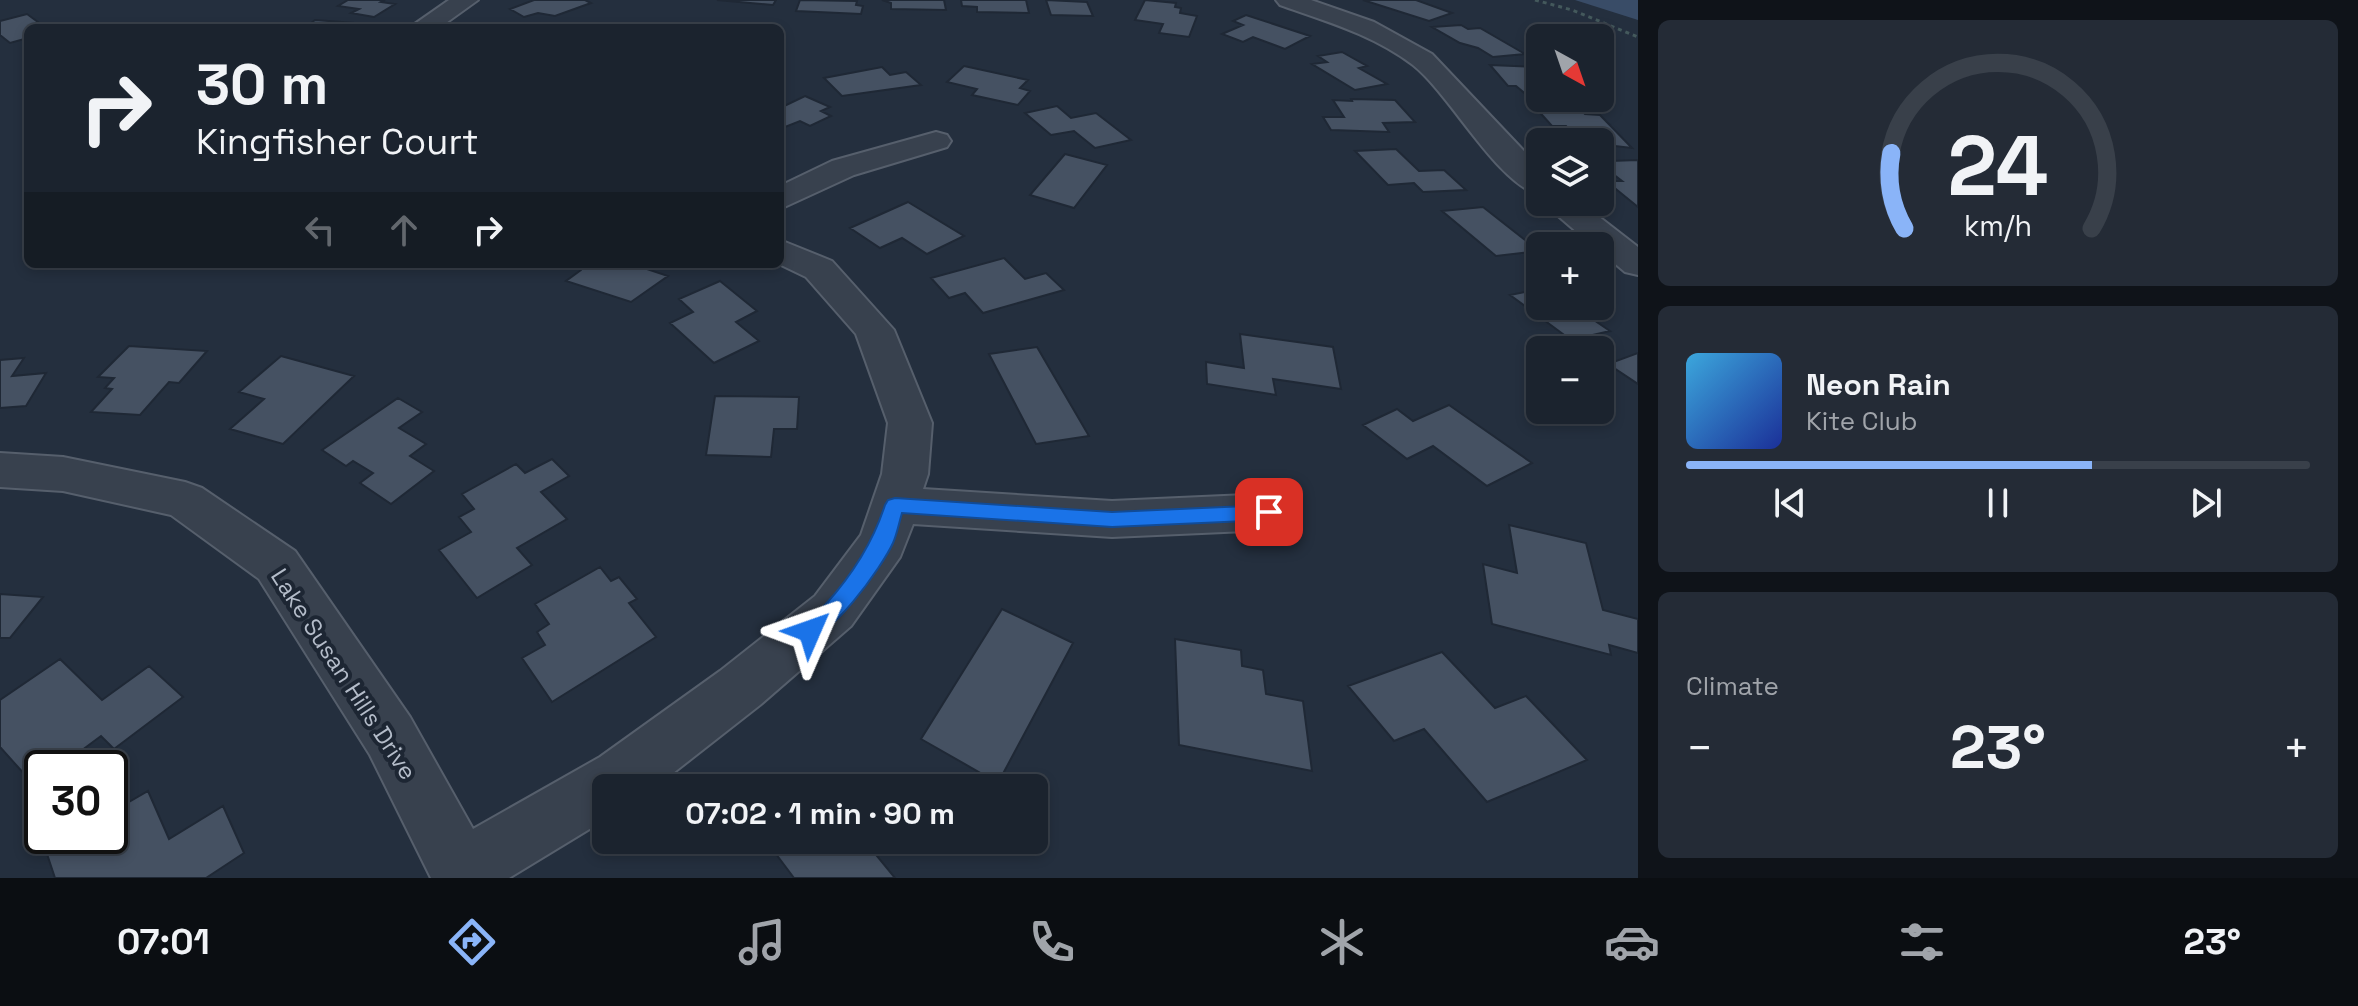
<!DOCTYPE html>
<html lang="en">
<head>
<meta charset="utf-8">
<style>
	:root { --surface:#1b232e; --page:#242b36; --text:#f1f3f6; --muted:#a0a4aa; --line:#39404a; --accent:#8ab4f8 }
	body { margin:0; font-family:"Space Grotesk",sans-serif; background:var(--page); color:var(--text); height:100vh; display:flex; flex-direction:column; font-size:30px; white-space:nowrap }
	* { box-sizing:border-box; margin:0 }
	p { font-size:26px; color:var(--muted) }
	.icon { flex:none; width:44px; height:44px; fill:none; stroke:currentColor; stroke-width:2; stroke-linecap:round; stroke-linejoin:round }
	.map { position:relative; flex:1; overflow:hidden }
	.panel { display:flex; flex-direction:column; gap:20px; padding:20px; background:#0f1319; width:720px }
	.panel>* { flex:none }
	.banner { position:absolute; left:24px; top:24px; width:760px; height:244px; border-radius:12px; box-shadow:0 4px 12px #0003,0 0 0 2px var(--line); background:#1b232e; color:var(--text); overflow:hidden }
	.needle { width:52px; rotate:140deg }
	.buttons { position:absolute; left:1526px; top:24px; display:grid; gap:16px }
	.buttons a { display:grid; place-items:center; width:88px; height:88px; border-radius:12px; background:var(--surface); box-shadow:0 4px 12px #0003,0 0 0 2px var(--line); font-size:40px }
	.speed { position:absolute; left:24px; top:750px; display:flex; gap:16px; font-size:40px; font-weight:700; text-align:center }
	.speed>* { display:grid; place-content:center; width:104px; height:104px; border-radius:50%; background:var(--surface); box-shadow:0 4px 12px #0003,0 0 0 2px var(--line); line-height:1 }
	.speed .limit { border:4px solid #111; border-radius:12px; background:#fff; color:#111 }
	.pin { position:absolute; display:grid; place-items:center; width:68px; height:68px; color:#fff; margin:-34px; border-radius:16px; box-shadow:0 4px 12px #0006 }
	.me { position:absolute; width:88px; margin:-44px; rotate:47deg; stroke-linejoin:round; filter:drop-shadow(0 0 6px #0008) }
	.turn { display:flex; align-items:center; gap:28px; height:168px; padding:0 40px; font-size:36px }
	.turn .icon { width:104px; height:104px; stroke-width:2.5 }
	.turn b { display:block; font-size:56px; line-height:68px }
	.lanes { display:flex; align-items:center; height:76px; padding:0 40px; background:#0003; justify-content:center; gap:40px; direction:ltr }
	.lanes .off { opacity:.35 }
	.big { font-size:60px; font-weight:600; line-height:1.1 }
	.panel .card { flex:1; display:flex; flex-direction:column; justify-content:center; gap:12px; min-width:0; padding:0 28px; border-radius:12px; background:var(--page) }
	.panel .dial { align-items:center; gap:0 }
	.dial svg { height:208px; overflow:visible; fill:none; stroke:var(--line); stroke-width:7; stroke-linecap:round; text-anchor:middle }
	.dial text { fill:var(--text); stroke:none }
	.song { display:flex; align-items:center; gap:24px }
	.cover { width:96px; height:96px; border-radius:12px; background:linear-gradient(135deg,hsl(200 70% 55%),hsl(230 70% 35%)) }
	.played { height:8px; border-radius:4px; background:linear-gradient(90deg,var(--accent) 65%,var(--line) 65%) }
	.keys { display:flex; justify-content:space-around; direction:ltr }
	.heat { display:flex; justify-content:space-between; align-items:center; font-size:44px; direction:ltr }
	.trip { position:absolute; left:592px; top:774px; width:456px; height:80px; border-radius:12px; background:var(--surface); box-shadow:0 4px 12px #0003,0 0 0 2px var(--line); font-weight:600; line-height:80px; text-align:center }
	.dock { display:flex; height:128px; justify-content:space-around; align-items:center; background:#0b0e12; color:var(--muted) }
	.dock .icon { width:56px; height:56px }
	.dock .current { color:var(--accent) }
	.dock b { font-size:36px; color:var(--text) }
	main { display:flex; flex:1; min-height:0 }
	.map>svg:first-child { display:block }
	.water { fill:#394c67 }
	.building { fill:#455162; stroke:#1f2835; stroke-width:2 }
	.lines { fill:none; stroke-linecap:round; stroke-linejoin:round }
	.street-casing { stroke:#565f6c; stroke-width:4 }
	.path { stroke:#44595c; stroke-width:3; stroke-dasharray:4 4; stroke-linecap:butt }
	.street { fill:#38414e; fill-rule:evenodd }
	.route { fill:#1a73e8; stroke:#114b97; stroke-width:2 }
	.labels { text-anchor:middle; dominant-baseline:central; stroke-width:8; stroke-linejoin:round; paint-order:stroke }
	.street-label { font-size:24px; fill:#b4bcc9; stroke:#1d2633 }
</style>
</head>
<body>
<main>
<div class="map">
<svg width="1638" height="878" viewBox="0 0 1638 878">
	<rect width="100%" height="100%" fill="#242f3e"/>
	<!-- water -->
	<path class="water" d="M1575,0h63v20z"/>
	<!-- building -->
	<path class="building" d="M348,0h37l-4,2 14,2 -21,13 -23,-4 8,-4 -21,-3z
		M534,0h51l6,3 -36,13 -17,-3 -14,4 -14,-8z
		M717,0h59l-3,5z
		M800,0l57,1 -1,4 7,1 -2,8 -65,-3z
		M882,0h62l2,10 -55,-1v-6z
		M961,0h65l3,13 -52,-1v-5l-15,-1z
		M1046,0l41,2 6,14 -42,-1z
		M1145,0l31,3 -1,4 6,1 -1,5 17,3 -8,21 -30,-4 4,-9 -28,-4z
		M1363,0h53l36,13 -23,8z
		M27,14l19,14h-18v10l-18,5 -10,-8v-14z
		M1246,15l64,21 -25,13 -32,-12 -10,5 -21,-8 21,-9 -10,-4z
		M315,20l54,4 -5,4h-59z
		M1461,25l7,4 12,-1 45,26 -32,3 -15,-9 -18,-5 -28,-16z
		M1342,52l25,14 -8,2 28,16 -32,6 -43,-26 15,-2 -9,-6z
		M1490,65l49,2 1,28 -12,1 -12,-10h-8z
		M964,66l64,14 -8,8 10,3 -12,14 -46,-10 5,-6 -30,-7z
		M882,67l8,8 16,-3 15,13 -79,11 -18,-18z
		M805,96l25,11 -9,4 10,5 -21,10 -10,-5 -20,8v-21z
		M1351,99l44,1 20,22 -32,1 6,9 -58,-2 -8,-13h21l-11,-17 19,1z
		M1057,106l14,12 25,-5 35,27 -36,8 -21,-17 -23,4 -26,-22z
		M1534,106l45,2 6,6 15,1 32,33 -52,-6 -14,-16h-14z
		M1396,149l23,22 25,-1 22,20 -43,2 -9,-9 -26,2 -33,-34z
		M1065,154l42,11 -33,43 -44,-13z
		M1606,158l4,3 28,-1v47l-32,-26h16l-22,-17v-5z
		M908,202l56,34 -37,18 -25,-16 -22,10 -30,-20z
		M1483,207l56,44 -43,5 -54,-45z
		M1004,258l21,21 21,-6 18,17 -81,23 -18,-20 -16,5 -18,-20z
		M582,264h43l1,4 12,-2 30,10 -37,26 -65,-21 15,-11z
		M720,281l37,30 -21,11 23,19 -45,22 -44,-40 23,-11 -14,-13z
		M1540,289v17h60v-8l13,9 -12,3 7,5 -17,3 19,13 -39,9 -61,-45z
		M1240,334l93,13 8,42 -68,-10 3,16 -69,-11 -1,-22 38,6z
		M129,346l78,5 -28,32 -10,-1 -29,33 -49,-3 21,-23 -7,-1 9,-10 -16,-1z
		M1037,347l52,89 -53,8 -47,-90z
		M1638,353v31l-30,-20z
		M281,356l73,20 -71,68 -53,-15 34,-30 -25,-7z
		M24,358l-12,18 34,-3 -20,33 -26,2v-48z
		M715,396l84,1 -2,32h-23l-3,28 -65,-2z
		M398,398l24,14 -23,16 27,16 -16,12 24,15 -43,33 -31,-21 13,-10 -20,-12 -7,5 -24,-16z
		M1449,405l83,58 -45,23 -54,-40 -26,13 -44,-34 34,-16 16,12z
		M552,459l17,17 -28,16 26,27 -50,29 15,17 -55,33 -38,-48 32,-18 -12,-15 15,-8 -12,-15 54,-30 9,9z
		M1509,525l77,18 17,67 35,9v34l-29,-8 2,10 -119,-31 -9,-60 34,9z
		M600,567l11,14 8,-4 18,22 -8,4 27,34 -104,65 -30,-44 23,-13 -8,-13 12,-8 -14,-20z
		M0,594l43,3 -33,41h-10z
		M1002,609l71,34 -75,140 -77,-44z
		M1175,639l66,11 1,16 21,4 3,24 37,7 9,70 -133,-26z
		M1442,652l53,56 31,-12 61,64 -100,42 -63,-73 -30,12 -46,-55z
		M60,659l42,41 47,-34 34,31 -69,52 -13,-13 -43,32h-16v12l-7,6 -35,-39v-47z
		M148,791l21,48 54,-33 21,47 -38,25h-151l-9,-27 26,-15h38v-23z
		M795,840h69l31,38h-101l-18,-24z"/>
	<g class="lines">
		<defs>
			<path id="street" d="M449,0h29l-39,28h-30z
				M1276,0h35l63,22 58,32 108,114v27c-43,-11 -90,-101 -127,-130 -39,-30 -88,-44 -133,-60z
				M936,132l11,3 4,6 -4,6 -93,28 -74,34v-23l52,-25z
				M1542,202h38l58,45v28l-13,-3 -25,-21v-5h-7z
				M780,240l52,21 62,69 38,93 -4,51 -5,15 189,12 157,-7 17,5 7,13 -7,13 -17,5 -157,7 -199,-13 -13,33 -49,69 -91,79 -106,83h-48v31l-97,59h-78l-61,-123 -111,-176 -88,-64 -108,-24 -63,-4v-34l63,4 122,25 17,6 93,63 115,166 63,112 127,-72 120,-86 95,-75 46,-61 21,-61 6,-51 -32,-89 -50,-57 -27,-13z"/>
		</defs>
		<!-- street casing -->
		<use href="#street" class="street-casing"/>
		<!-- path -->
		<path class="path" d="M1535,0l37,10 66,27"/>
		<!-- street -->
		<use href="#street" class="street"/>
	</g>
	<!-- route -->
	<path class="route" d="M895,498l217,14 157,-7 7,2 3,5 -3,6 -7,2 -157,7 -210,-14c-3,10 -5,21 -9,30 -10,22 -66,103 -91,94l-3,-6c6,-12 18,-17 27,-27 26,-29 47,-62 59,-99l3,-5z"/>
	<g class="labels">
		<!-- street labels -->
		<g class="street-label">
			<text transform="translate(344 674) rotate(57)">Lake Susan Hills Drive</text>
		</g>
	</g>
</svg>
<div class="buttons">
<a><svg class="needle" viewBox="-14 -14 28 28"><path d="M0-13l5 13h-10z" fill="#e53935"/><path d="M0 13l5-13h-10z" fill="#a0a4aa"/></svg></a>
<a><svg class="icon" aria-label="layers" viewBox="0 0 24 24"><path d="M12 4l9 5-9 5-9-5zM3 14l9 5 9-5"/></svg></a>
<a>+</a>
<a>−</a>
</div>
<div class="speed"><div class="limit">30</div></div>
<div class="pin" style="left:1269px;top:512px;background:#d93025"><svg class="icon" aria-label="arrive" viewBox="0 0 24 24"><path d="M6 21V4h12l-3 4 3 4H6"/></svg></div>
<svg class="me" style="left:810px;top:631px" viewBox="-20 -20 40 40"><path d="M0-17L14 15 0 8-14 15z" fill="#1a73e8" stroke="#fff" stroke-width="4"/></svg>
<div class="trip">07:02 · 1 min · 90 m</div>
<div class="banner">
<div class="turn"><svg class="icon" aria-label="right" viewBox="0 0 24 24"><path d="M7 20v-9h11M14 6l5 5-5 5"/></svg><div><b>30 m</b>Kingfisher Court</div></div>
<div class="lanes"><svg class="icon off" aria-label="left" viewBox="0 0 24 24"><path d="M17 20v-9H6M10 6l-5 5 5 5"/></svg><svg class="icon off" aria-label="ahead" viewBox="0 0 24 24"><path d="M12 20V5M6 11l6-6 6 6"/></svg><svg class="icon" aria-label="right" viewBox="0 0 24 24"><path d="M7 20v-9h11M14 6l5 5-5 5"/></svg></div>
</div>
</div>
<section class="panel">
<div class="card dial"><svg viewBox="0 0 100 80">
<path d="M14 69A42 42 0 1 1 86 69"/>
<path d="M14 69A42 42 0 0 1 9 40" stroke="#8ab4f8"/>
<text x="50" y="56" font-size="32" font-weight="700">24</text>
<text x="50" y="72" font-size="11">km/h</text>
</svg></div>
<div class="card">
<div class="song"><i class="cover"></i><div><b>Neon Rain</b><p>Kite Club</p></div></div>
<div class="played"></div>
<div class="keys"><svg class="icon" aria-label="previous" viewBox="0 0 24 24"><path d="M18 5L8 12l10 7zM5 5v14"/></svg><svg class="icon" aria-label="pause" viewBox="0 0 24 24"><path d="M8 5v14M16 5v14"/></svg><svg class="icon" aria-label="next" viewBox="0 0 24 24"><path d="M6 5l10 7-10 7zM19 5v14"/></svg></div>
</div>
<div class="card"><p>Climate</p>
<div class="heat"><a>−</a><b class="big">23°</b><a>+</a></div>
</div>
</section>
</main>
<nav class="dock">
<b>07:01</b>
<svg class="icon current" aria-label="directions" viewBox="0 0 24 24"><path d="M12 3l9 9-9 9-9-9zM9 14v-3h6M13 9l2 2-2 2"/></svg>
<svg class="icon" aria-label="music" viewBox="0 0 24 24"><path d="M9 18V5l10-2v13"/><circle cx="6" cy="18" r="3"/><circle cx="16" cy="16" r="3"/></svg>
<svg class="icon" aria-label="phone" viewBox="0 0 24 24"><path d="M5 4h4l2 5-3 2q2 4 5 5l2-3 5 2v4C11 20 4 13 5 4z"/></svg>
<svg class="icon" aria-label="climate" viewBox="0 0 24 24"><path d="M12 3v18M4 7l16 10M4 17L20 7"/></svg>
<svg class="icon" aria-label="car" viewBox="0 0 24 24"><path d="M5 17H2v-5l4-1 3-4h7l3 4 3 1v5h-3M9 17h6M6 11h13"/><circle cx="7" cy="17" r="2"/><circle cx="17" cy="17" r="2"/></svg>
<svg class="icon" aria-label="filters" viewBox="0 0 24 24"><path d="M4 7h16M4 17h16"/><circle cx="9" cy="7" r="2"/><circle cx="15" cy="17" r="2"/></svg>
<b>23°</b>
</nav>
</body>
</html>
